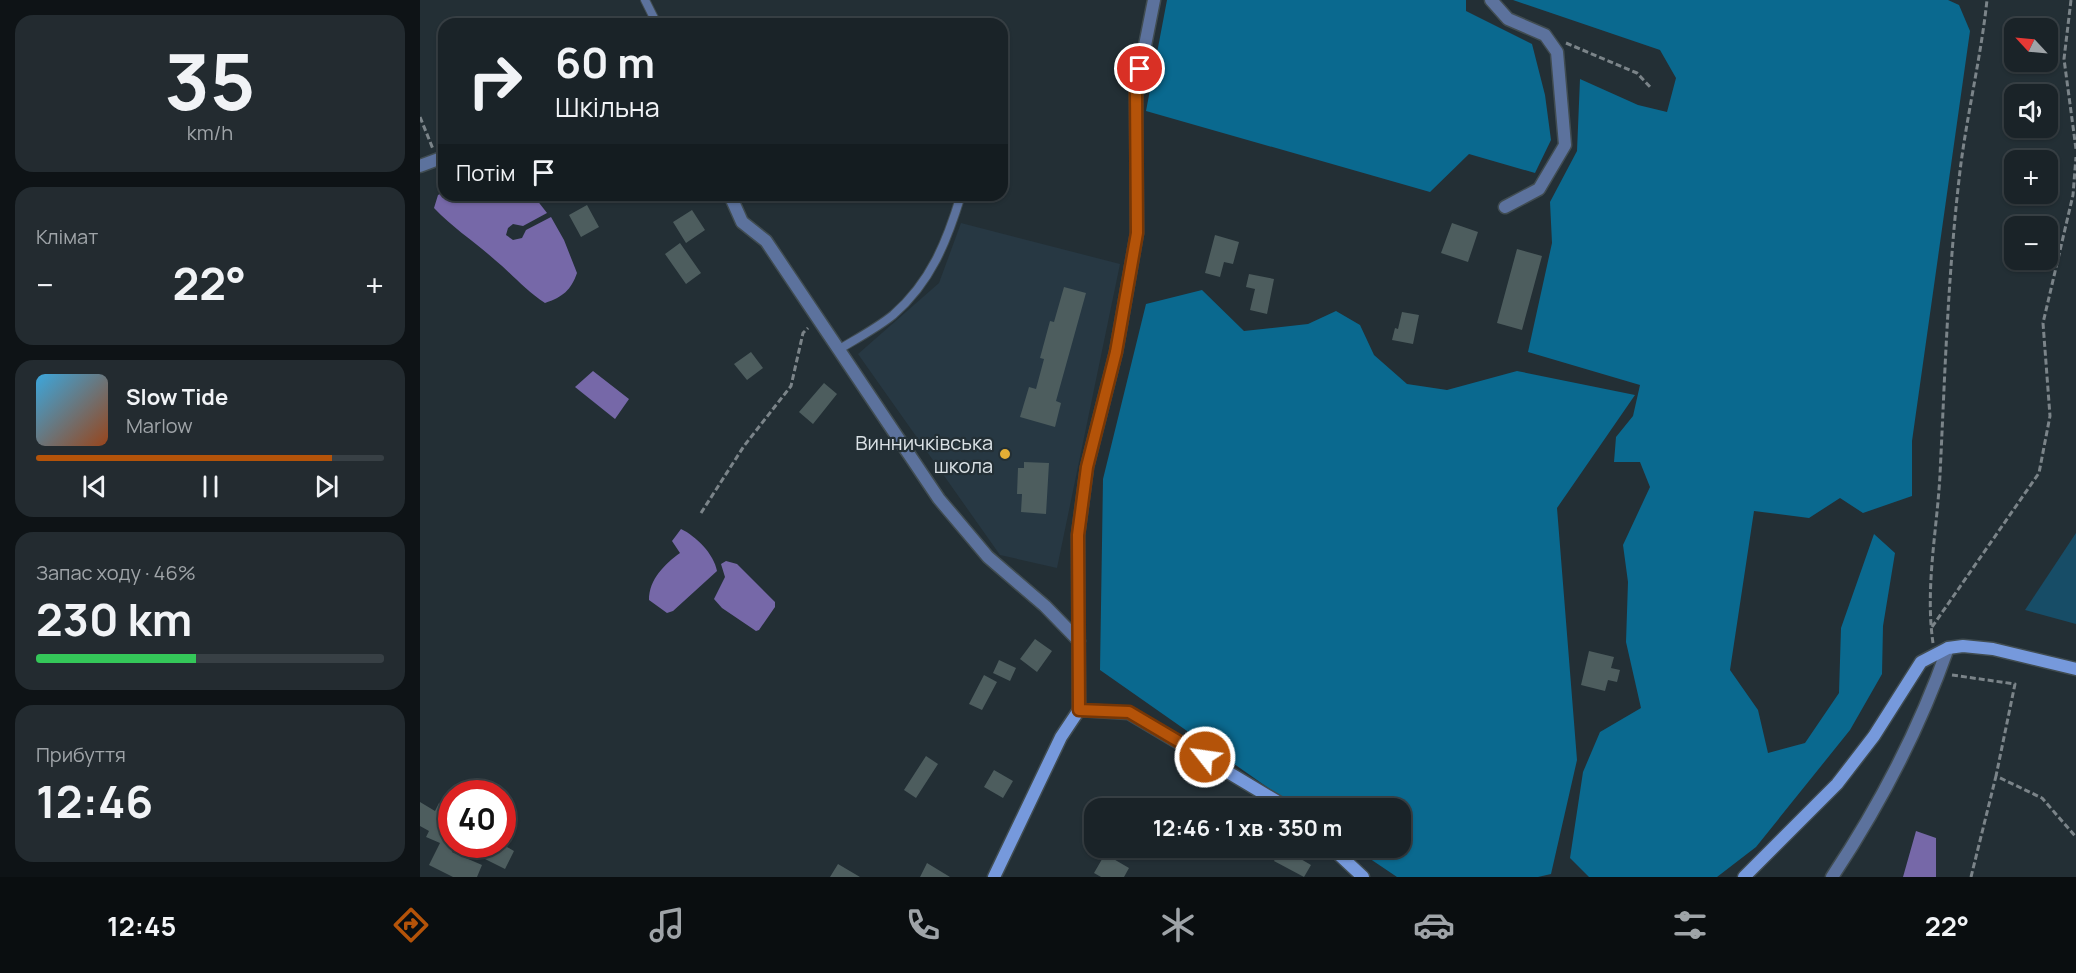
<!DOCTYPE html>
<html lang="uk">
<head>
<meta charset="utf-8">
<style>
	:root { --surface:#1a2328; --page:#232b30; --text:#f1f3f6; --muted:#9fa4a8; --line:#384045; --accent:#b45309 }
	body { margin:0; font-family:Manrope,sans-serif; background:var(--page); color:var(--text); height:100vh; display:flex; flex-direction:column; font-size:22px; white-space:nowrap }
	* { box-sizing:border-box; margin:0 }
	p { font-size:20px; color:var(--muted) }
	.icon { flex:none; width:33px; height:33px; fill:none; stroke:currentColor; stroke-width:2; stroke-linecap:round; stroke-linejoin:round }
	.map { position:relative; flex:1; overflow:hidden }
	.sheet { display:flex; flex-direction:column; gap:15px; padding:15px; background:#0e1316; width:420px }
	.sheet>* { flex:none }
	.banner { position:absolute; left:18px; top:18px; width:570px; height:183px; border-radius:18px; box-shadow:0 2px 4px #0004,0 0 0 2px var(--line); background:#1a2328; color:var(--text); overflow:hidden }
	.needle { width:39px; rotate:296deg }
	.controls { position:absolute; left:1584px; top:18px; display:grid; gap:12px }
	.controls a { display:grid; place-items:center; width:54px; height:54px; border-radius:12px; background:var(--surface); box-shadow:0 2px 4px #0004,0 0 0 2px var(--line); font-size:30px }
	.speed { position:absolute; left:18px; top:780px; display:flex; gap:12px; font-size:30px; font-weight:700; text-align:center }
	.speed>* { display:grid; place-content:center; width:78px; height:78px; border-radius:50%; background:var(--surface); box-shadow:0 2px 4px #0004,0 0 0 2px var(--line); line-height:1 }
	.speed .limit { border:9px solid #d22; background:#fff; color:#111 }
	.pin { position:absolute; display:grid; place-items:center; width:51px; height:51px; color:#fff; margin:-26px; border:3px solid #fff; border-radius:50%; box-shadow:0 2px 6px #0007 }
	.me { position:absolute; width:66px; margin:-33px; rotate:300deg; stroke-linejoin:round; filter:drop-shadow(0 0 4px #0008) }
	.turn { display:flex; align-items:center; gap:21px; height:126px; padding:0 18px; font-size:27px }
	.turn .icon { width:78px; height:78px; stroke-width:2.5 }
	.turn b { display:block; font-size:42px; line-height:51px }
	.then { display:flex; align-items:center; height:57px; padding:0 18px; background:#0003; gap:12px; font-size:22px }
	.big { font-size:45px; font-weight:700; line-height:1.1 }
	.sheet .widget { flex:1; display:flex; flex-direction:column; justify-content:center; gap:9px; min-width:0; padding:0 21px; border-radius:18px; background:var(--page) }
	.sheet .dial { align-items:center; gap:0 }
	.dial b { font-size:78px; line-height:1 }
	.song { display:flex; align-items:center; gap:18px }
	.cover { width:72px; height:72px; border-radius:9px; background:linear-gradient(135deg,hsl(200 70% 55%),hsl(20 70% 35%)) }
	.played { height:6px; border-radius:3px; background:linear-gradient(90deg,var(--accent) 85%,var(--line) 85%) }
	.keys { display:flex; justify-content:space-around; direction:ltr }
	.heat { display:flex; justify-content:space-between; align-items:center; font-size:33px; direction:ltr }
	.charge { height:9px; border-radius:4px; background:linear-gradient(90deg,#34c759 46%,var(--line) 0) }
	.trip { position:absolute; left:664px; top:798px; width:327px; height:60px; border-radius:18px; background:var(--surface); box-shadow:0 2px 4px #0004,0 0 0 2px var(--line); font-weight:700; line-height:60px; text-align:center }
	.menu { display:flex; height:96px; justify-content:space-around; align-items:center; background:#0a0e10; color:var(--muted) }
	.menu .icon { width:42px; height:42px }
	.menu .on { color:var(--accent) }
	.menu b { font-size:27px; color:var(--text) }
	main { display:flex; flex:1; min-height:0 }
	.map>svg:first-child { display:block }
	.built { fill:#273843 }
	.green { fill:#174d67 }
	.forest { fill:#0a698f }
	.water { fill:#7668a8 }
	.building { fill:#4d5d5e }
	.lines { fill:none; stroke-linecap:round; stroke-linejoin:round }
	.lane-casing { stroke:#404c51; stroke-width:10 }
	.street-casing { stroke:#404c51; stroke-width:15 }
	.secondary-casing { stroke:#404c51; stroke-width:15 }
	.path { stroke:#7b8489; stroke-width:3; stroke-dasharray:6 3; stroke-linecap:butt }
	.lane { stroke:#5c729d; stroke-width:8 }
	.street { stroke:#5c729d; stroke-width:12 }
	.secondary { stroke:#7699dc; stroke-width:12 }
	.route-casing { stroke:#753606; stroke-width:15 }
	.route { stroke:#b45309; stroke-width:10 }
	.poi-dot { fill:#e4ae35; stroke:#232f35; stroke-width:2 }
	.labels { text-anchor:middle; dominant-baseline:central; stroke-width:4.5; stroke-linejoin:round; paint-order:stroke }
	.poi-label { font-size:20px; fill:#dbe2e6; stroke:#232f35; text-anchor:end }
</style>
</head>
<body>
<main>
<section class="sheet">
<div class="widget dial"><b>35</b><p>km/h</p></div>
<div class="widget"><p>Клімат</p>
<div class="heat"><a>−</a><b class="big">22°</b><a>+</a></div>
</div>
<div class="widget">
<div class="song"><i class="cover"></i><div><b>Slow Tide</b><p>Marlow</p></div></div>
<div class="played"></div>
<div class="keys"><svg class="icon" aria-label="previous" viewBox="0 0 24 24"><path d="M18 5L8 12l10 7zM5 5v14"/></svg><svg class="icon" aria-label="pause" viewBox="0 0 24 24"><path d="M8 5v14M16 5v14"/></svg><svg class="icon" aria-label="next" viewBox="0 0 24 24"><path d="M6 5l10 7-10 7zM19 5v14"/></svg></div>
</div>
<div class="widget"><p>Запас ходу · 46%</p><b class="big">230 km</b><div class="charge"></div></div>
<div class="widget"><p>Прибуття</p><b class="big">12:46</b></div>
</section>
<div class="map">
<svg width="1656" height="877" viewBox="0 0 1656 877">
	<rect width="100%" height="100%" fill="#232f35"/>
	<!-- built -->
	<path class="built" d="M541,223l159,41 -63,304 -57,-13 -142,-201 81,-71z"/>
	<!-- green -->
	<path class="green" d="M1656,533v91l-51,-14z"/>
	<!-- forest -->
	<path class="forest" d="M747,0h299v11l66,33 13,51 6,45 -16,33 -66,-19 -39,38 -284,-81z
		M1093,0h435l11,5 11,26 -58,410v55l-49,17 -23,-15 -31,20 -55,-7 -24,159 28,40 10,43 37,-10 34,-50 2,-65 33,-94 21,19 -12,73 -1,48 -32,56 -94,117 -39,30h-128l-19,-19 13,-86 17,-40 41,-24 -15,-66 2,-60 -5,-37 27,-58 -10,-25h-26l2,-25 17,-21 7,-31 -112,-33 24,-109 -2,-41 27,-51 3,-72 58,26 29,7 9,-34 -16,-28z
		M782,290l42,41 64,-7 28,-13 24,14 14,30 33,29 40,6 70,-19 118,24 -78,113 20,252 -26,114 -13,3h-141l-43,-29h47v-40h-104l-197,-138 3,-191 43,-175z"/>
	<!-- water -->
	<path class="water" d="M24,192v3h89l14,18 -24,13 -10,-2 -5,4 -2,7 7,5 9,-2 4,-8 25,-13 13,23 13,33c-6,17 -14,24 -32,30 -19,-12 -33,-29 -50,-43 -20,-18 -42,-32 -61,-52l4,-13z
		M173,371l36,28 -14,20 -40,-32z
		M261,529c15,7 33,25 36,42l-44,40 -6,2 -18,-13c0,-21 16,-36 31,-47l-8,-12z
		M306,561l11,3 38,38v5l-16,23 -3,1 -34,-23 -8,-9 11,-22 -4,-13z
		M1496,831l20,7v39h-33z"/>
	<!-- building -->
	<path class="building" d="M167,205l12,22 -18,10 -12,-22z
		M272,210l13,20 -19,13 -13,-21z
		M1032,223l26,9 -10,30 -27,-9z
		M795,235l24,7 -6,22 -9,-2 -4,15 -15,-4z
		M260,243l21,30 -15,11 -21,-30z
		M1097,249l25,7 -20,74 -25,-7z
		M829,274l25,5 -7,35 -17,-4 5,-21 -9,-2z
		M644,287l22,6 -30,108 5,2 -6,24 -35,-10 9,-30 7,2 8,-30 -4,-1 10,-37 4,1z
		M982,312l17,3 -6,29 -21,-4 3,-12 3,1z
		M331,352l12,16 -16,12 -13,-16z
		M404,383l13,11 -24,30 -14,-12z
		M604,462l25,1 -3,51 -25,-2 1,-18h-5l1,-26h6z
		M615,639l17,12 -15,21 -17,-13z
		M1169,651l25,6 -3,11 9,2 -3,12 -9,-2 -3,11 -24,-6z
		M579,660l17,8 -6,13 -17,-8z
		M564,675l13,7 -15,28 -13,-6z
		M506,756l12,8 -22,34 -12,-8z
		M574,770l19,11 -10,17 -19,-11z
		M0,802l15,9 4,-8 13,7v9l-12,24 -14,-6 3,-6 -9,-5z
		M22,839l13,7 -3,6 30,13 -5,12h-24l-24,-12z
		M70,844h12l12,7 -9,18 -22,-11z
		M862,848l29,17 -7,12 -30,-16z
		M685,854l24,14 -5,9h-23l-7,-4z
		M507,863l23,14h-30z
		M418,864l22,13h-30z"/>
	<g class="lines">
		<defs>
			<path id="lane" d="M225,0l12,24
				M418,350c18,-11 39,-22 55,-35 38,-33 54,-74 68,-120"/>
			<path id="street" d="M1071,0l17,19 37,16 12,17 8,93 -26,44 -34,18
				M0,166l24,-9
				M310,195l12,27 24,19 173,258 49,58 57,49 34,35
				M659,710l-1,-175 9,-68 29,-115 21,-119 -1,-142 18,-91
				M1412,877c48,-72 87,-147 116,-229"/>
			<path id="secondary" d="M912,848l31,29
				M574,877l67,-140 18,-27 50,3 159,95
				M1324,877l93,-93 37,-48 47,-74 27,-14 15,-2 30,3 83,20"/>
		</defs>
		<!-- lane casing -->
		<use href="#lane" class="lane-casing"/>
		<!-- street casing -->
		<use href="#street" class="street-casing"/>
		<!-- secondary casing -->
		<use href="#secondary" class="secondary-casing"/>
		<!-- path -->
		<path class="path" d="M1651,0l-7,59 12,90
			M1146,43l71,30 15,16
			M0,117l13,32
			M281,513l43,-67 47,-60 12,-53 5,-5
			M1512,627l107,-154 11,-57 -7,-93 30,-128 3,-38
			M1513,643c-8,-55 4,-113 7,-168 5,-102 8,-203 20,-304 7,-57 21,-114 27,-171
			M1532,675l63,9 -19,92 46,22 34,39
			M1551,877l25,-101"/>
		<!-- lane -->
		<use href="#lane" class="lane"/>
		<!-- street -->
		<use href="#street" class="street"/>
		<!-- secondary -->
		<use href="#secondary" class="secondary"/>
	</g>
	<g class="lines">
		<defs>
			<path id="route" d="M720,69l-4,22 1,142 -21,119 -29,115 -9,68 1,175 50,2 76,45"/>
		</defs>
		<!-- route casing -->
		<use href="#route" class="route-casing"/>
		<!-- route -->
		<use href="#route" class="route"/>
	</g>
	<!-- markers -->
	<circle class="poi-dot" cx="585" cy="454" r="6"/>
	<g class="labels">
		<!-- poi labels -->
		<g class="poi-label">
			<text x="573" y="442">Винничківська<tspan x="573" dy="23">школа</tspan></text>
		</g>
	</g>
</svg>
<div class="controls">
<a><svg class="needle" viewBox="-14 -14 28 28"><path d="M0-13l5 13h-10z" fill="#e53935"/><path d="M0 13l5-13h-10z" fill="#9fa4a8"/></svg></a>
<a><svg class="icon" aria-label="sound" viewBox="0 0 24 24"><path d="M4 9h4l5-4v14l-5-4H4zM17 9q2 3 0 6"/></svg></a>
<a>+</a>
<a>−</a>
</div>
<div class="speed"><div class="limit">40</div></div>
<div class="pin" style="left:720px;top:69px;background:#d93025"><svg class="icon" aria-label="arrive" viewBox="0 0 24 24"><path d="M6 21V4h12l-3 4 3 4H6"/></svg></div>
<svg class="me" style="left:785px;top:757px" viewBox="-20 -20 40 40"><circle r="17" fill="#b45309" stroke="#fff" stroke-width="3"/><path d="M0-11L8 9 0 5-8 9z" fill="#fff"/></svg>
<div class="trip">12:46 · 1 хв · 350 m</div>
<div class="banner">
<div class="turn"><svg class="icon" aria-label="right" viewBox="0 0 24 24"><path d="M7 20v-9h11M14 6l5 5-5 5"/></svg><div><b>60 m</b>Шкільна</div></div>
<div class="then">Потім<svg class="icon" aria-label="arrive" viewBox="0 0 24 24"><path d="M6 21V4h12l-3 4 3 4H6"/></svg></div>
</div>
</div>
</main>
<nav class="menu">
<b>12:45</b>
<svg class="icon on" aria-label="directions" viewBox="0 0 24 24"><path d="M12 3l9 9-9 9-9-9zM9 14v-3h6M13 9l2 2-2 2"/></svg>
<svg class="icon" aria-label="music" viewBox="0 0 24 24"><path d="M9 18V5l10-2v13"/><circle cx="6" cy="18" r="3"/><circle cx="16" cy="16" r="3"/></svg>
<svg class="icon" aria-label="phone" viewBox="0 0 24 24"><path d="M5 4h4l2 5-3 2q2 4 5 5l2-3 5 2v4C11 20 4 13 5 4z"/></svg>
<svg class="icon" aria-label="climate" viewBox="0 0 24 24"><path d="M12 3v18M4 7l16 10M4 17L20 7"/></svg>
<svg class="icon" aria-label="car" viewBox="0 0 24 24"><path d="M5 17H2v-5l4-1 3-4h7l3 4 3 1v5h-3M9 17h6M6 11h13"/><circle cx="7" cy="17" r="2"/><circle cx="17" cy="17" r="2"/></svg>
<svg class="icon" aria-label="filters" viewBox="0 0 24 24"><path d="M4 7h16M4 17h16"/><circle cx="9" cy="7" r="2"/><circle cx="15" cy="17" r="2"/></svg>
<b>22°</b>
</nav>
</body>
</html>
